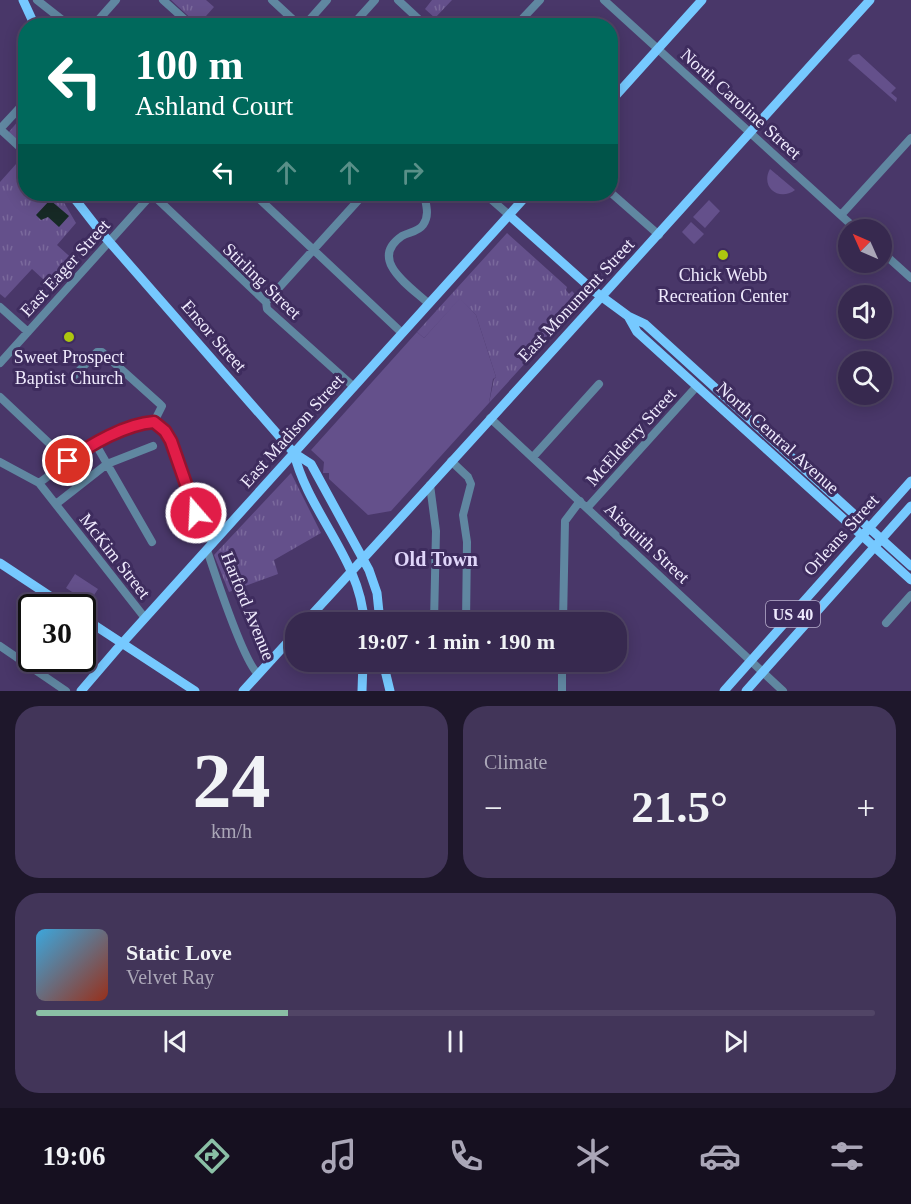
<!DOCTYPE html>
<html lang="en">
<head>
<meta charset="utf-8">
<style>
	:root { --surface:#37294f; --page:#423559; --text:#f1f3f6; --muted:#aaa6b7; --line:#514566; --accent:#8abfa5 }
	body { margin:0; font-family:Georgia,serif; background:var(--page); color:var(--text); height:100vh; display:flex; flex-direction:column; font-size:22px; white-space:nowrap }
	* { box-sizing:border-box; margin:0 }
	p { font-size:20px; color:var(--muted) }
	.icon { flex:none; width:33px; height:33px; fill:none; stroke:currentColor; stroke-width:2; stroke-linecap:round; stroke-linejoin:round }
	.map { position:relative; height:691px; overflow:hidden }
	.side { display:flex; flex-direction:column; gap:15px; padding:15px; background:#1e172b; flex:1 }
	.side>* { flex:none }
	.banner { position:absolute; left:18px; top:18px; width:600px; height:183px; border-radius:24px; box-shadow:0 3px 15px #0003,0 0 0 2px var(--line); background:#00695c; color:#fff; overflow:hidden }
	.needle { width:39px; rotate:315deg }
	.fabs { position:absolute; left:838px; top:219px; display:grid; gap:12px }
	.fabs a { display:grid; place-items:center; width:54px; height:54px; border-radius:50%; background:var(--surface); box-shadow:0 3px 15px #0003,0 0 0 2px var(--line); font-size:30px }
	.speed { position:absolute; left:18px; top:594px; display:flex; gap:12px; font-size:30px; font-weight:700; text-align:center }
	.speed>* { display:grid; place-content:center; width:78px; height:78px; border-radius:50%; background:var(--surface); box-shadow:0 3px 15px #0003,0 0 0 2px var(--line); line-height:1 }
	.speed .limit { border:3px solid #111; border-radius:9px; background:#fff; color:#111 }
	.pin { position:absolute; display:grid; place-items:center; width:51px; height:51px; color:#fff; margin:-26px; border:3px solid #fff; border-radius:50%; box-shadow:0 2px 6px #0007 }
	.me { position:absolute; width:66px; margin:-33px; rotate:341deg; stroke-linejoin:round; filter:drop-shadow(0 0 4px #0008) }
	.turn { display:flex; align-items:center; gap:21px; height:126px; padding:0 18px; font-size:27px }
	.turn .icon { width:78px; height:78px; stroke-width:2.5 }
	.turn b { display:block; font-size:42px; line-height:51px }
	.lanes { display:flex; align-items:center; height:57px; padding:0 18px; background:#0003; justify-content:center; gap:30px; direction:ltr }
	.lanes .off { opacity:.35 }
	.big { font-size:45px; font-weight:700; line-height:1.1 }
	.side .card { flex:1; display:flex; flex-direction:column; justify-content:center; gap:9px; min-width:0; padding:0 21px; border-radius:24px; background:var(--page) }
	.side .dial { align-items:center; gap:0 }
	.dial b { font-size:78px; line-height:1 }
	.song { display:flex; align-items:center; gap:18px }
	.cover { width:72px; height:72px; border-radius:9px; background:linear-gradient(135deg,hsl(200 70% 55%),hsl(10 70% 35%)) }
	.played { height:6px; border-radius:3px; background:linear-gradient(90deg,var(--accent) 30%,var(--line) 30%) }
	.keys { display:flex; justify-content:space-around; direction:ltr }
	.heat { display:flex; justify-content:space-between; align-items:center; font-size:33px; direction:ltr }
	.side .tiles { flex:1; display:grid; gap:15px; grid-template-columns:1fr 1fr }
	.card:last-child { grid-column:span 2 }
	.trip { position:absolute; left:285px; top:612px; width:342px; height:60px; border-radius:24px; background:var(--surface); box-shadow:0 3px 15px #0003,0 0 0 2px var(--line); font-weight:700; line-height:60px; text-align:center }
	.tabs { display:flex; height:96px; justify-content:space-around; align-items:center; background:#161020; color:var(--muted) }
	.tabs .icon { width:42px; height:42px }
	.tabs .current { color:var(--accent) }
	.tabs b { font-size:27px; color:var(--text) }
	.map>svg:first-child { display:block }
	.grass { fill:url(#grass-tufts) }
	.garden { fill:#64508b }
	.water { fill:#172a26 }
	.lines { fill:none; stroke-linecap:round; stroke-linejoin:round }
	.minor { stroke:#6087a1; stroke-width:8 }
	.major { stroke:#76c9ff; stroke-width:9 }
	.route-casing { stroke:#92132f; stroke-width:15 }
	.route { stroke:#e11d48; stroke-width:10 }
	.poi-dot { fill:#adc60f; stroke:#3e2c5e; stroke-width:2 }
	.labels { text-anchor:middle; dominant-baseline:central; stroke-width:6; stroke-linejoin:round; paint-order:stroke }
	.shield { fill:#3e2c5e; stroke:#b9b0cd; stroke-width:1.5 }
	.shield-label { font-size:16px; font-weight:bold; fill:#eee9fc }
	.street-label { font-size:18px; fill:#eee9fc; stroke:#3e2c5e }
	.poi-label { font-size:18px; fill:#eee9fc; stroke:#3e2c5e }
	.neighbourhood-label { font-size:20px; font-weight:bold; fill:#e0d6fa; stroke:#3e2c5e }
</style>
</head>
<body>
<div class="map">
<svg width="911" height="691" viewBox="0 0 911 691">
	<defs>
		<pattern id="grass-tufts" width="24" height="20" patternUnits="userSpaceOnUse" patternTransform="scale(1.5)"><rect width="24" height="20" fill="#64508b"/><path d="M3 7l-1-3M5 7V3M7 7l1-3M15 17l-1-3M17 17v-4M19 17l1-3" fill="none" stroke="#7a699c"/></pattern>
	</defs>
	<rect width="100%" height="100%" fill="#493769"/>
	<!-- grass -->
	<path class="grass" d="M171,0h35l8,7 -16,18z
		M432,0h20l-17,18 -10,-9z
		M25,113v36l-17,-16z
		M25,154l1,40h33l17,29 -19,22 20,18 -23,26 -22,-20 -27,29 -5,-4v-112z
		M770,169l25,21c-16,12 -35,-3 -25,-21z
		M691,222l13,12 -10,10 -12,-12z
		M507,233l60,54 -1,3 3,4 3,-3 5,5 -2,5 3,4 -89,98 5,-24 2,-2 -20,-62 -16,-16 -36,39 -7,-6z
		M291,473l30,60 -47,27 4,14 -49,18 -15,-37z"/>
	<!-- garden -->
	<path class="garden" d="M859,54l37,34 -5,5 6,5 -1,4 -48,-42 5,-5z
		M709,200l11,11 -15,17 -12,-11z
		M460,298l16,17 20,62 -3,2 -4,24 -98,108 -23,4 -39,-36v-6h-6l1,-11 -13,-12 106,-118 7,6z
		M75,574l23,15 -9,14 -23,-15z"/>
	<!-- water -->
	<path class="water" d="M50,200l19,16 -10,11 -11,-10 -7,3 -5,-5z"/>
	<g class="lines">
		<!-- minor -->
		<path class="minor" d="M37,0l33,26
			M163,0l29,26
			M272,0l28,26
			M398,0l28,26
			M604,0l253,230
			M523,18l17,-18
			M357,20l18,-20
			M93,26l23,-26
			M304,26l23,-26
			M0,129l26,-28
			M0,129l24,22
			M610,192l49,43
			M152,194l114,108 1,7 87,78
			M254,194l148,139
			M424,194c2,11 6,21 -1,31 -5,7 -14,7 -21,11 -35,24 9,51 27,68
			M485,194l24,21
			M841,215l70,-77
			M882,252l29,26
			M266,302l98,-108
			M0,307l28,25
			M0,363l152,-169
			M75,375l22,-23h5l58,52 2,2 -8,16 11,9 6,10 32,91 10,11
			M0,397l68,64
			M490,418l293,273
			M95,443l57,99
			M533,457l66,-73
			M451,461l17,16 3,7 -8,31 4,27 -1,80
			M0,462l39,21 106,135
			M39,483l53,-39 44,-18 18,-4
			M430,485l6,46 -2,91
			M56,504l51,-40 46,-18
			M587,508l110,-122
			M207,550c8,24 36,111 51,124
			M563,622l2,-101 15,-20
			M886,623l25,-28
			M0,646l66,45
			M562,691v-29"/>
		<!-- major -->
		<path class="major" d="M23,0l12,26
			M610,102l92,-102
			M71,194l28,36 195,223 17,11 58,106 8,23 3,29
			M509,215l85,76 34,25 17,8 266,242
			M628,316l9,16 274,248
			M294,453c14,59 67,107 70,169
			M0,563l68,45
			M82,617l113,74
			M305,622c190,-206 377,-415 565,-622
			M383,662l7,29
			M81,691l36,-42 411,-455
			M243,691l53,-58
			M362,691l1,-29
			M724,691l187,-210
			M746,691l165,-185"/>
	</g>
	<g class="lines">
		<defs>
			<path id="route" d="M68,461c23,-17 58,-37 86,-39l11,9 6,10 25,72"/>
		</defs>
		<!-- route casing -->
		<use href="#route" class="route-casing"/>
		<!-- route -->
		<use href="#route" class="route"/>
	</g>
	<!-- markers -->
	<g class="poi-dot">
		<circle cx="723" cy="255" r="6"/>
		<circle cx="69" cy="337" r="6"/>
	</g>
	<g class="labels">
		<!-- shield labels -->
		<rect class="shield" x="766" y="601" width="54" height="26" rx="4.5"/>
		<g class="shield-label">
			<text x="793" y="614">US 40</text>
		</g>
		<!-- street labels -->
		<g class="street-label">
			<text transform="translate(741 104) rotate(42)">North Caroline Street</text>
			<text transform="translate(65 268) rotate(-48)">East Eager Street</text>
			<text transform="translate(262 281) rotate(44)">Stirling Street</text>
			<text transform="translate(576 300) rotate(-47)">East Monument Street</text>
			<text transform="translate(214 336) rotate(49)">Ensor Street</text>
			<text transform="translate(292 431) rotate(-48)">East Madison Street</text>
			<text transform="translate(631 437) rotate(-48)">McElderry Street</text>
			<text transform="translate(778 438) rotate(42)">North Central Avenue</text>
			<text transform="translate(841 535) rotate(-48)">Orleans Street</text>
			<text transform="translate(647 543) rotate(43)">Aisquith Street</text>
			<text transform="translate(115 556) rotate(52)">McKim Street</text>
			<text transform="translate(248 606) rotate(68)">Harford Avenue</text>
		</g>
		<!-- poi labels -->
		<g class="poi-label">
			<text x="723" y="275">Chick Webb<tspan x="723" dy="21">Recreation Center</tspan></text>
			<text x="69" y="357">Sweet Prospect<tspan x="69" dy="21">Baptist Church</tspan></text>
		</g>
		<!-- neighbourhood labels -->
		<g class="neighbourhood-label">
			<text x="436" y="559">Old Town</text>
		</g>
	</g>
</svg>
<div class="fabs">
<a><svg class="needle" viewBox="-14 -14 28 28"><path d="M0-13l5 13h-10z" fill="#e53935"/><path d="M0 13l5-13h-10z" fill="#aaa6b7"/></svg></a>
<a><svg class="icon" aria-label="sound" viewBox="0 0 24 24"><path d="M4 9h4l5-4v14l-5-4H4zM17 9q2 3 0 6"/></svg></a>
<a><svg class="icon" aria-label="search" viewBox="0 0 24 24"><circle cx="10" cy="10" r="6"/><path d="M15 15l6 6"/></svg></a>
</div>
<div class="speed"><div class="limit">30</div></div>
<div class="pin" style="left:68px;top:461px;background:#d93025"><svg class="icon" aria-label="arrive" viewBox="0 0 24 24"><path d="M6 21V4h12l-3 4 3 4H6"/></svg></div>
<svg class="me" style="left:196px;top:513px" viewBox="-20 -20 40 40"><circle r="17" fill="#e11d48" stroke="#fff" stroke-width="3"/><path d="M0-11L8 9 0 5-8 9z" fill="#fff"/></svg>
<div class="trip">19:07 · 1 min · 190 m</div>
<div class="banner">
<div class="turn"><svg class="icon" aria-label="left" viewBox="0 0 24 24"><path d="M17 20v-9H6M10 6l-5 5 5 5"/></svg><div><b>100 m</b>Ashland Court</div></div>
<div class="lanes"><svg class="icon" aria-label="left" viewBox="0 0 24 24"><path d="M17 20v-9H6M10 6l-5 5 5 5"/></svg><svg class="icon off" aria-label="ahead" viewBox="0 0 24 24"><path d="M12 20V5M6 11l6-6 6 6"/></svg><svg class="icon off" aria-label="ahead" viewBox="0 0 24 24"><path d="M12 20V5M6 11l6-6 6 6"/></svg><svg class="icon off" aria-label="right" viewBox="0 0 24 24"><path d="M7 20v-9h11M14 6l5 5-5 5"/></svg></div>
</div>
</div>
<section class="side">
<div class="tiles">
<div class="card dial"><b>24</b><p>km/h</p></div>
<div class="card"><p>Climate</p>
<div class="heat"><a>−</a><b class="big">21.5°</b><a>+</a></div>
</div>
<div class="card">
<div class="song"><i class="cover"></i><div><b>Static Love</b><p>Velvet Ray</p></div></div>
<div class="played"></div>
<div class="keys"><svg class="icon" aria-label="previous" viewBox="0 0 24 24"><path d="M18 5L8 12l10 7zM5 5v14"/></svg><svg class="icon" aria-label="pause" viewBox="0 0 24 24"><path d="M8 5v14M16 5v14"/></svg><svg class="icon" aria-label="next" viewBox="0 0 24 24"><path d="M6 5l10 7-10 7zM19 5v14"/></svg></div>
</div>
</div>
</section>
<nav class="tabs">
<b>19:06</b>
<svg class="icon current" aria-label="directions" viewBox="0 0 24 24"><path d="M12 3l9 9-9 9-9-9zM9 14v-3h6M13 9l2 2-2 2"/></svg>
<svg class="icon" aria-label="music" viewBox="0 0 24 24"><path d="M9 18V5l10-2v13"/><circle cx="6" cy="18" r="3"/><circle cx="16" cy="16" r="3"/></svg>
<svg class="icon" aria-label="phone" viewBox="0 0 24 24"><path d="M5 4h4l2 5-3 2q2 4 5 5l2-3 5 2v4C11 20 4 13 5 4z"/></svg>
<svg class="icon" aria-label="climate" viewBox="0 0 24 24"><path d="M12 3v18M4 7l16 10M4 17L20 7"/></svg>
<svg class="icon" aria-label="car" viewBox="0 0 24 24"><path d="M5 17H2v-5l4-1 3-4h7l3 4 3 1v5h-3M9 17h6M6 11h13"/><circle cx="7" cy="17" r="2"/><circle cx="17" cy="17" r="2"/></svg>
<svg class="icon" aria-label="filters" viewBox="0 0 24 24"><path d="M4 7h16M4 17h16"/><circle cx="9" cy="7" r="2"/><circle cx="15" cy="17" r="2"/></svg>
</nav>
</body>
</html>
